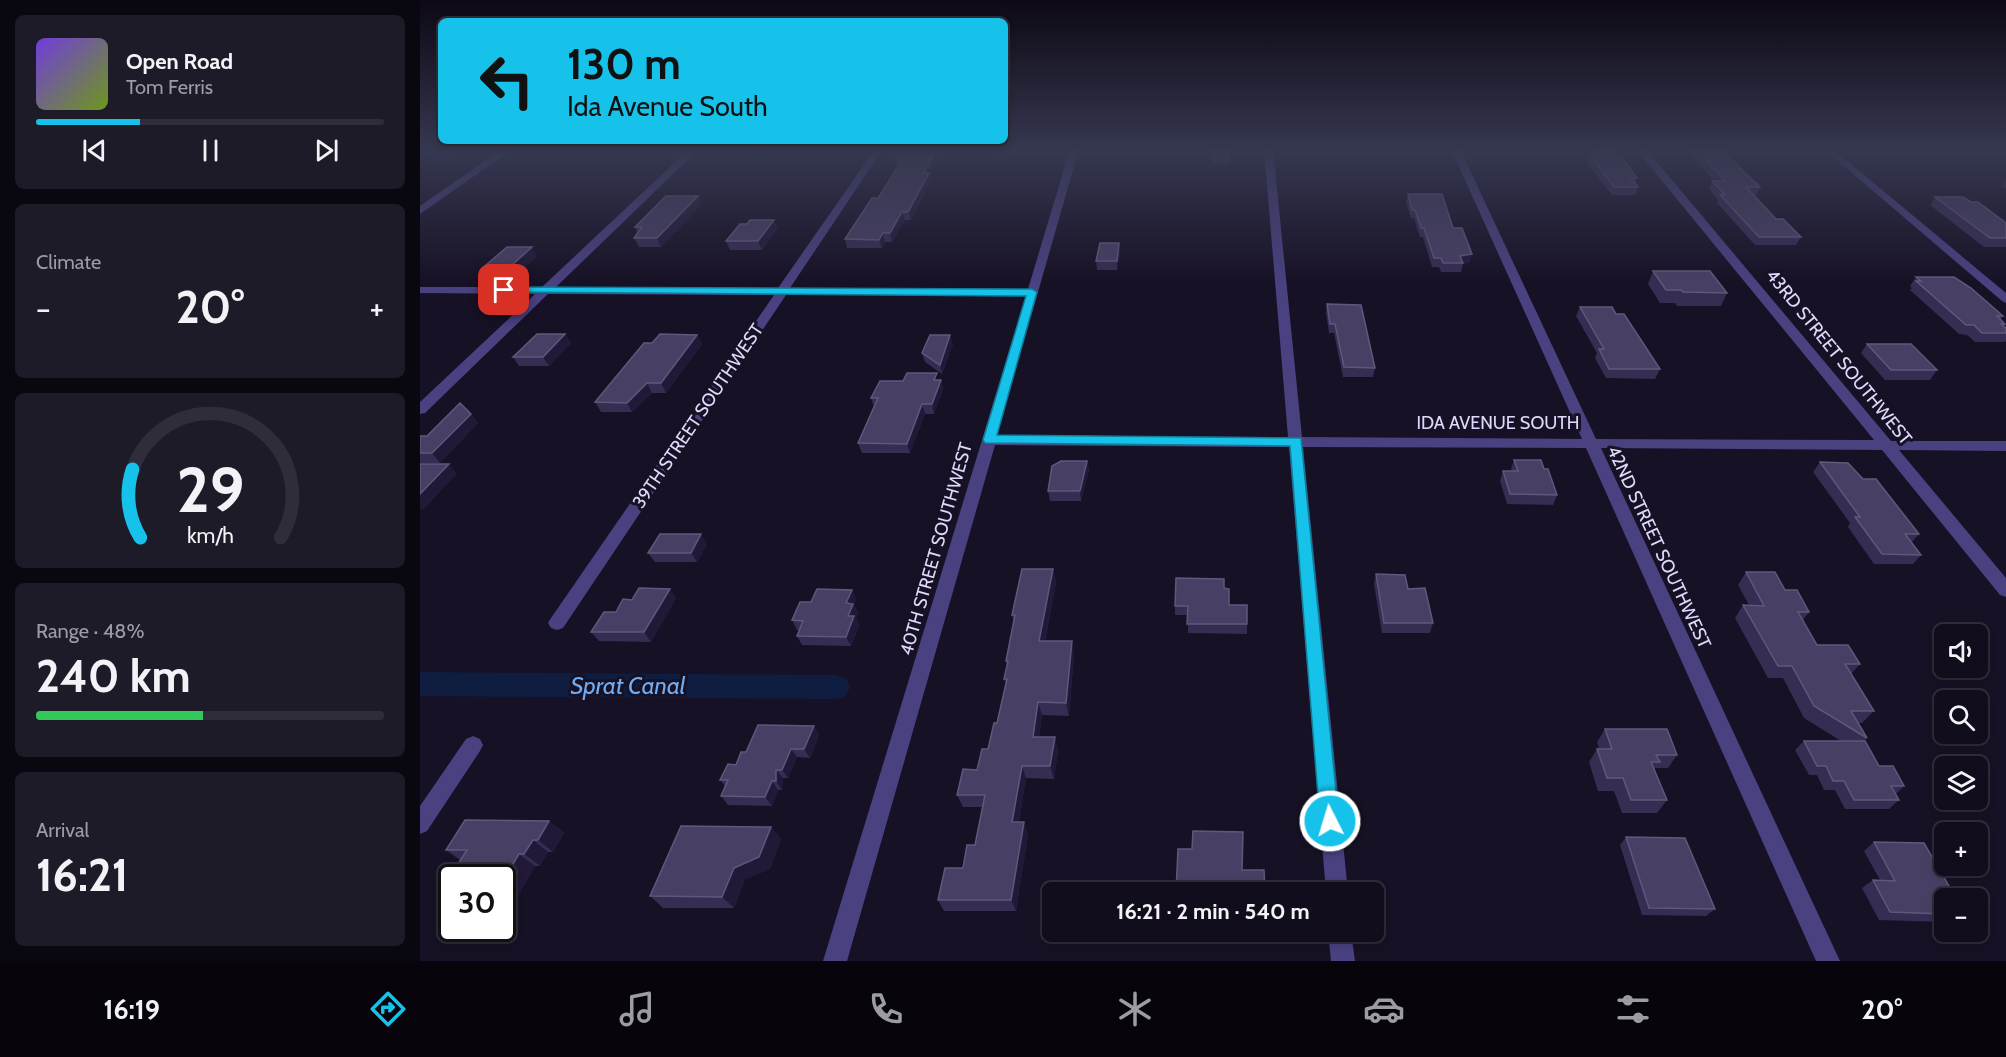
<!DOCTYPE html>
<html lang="en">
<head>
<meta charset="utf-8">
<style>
	:root { --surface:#110d1c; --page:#1e1b29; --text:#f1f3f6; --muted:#9c9ca3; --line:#302d3b; --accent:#17c2ea }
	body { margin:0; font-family:Cabin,sans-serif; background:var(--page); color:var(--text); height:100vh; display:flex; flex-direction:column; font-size:22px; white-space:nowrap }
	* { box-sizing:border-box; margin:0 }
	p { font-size:20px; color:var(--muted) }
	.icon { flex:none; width:33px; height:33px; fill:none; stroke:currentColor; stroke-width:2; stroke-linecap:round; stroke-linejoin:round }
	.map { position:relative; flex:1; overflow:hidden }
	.sheet { display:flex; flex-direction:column; gap:15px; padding:15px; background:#09070f; width:420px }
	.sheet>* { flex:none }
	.guide { position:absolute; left:18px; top:18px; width:570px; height:126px; border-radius:9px; box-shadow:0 3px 9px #0003,0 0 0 2px var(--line); background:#17c2ea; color:#111; overflow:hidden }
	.fabs { position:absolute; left:1514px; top:624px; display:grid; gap:12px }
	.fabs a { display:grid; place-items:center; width:54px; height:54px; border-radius:9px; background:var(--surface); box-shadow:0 3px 9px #0003,0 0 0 2px var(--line); font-size:30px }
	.speed { position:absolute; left:18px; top:864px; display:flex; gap:12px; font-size:30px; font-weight:700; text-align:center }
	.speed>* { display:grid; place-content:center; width:78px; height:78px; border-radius:50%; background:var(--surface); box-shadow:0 3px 9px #0003,0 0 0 2px var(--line); line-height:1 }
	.speed .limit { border:3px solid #111; border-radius:9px; background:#fff; color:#111 }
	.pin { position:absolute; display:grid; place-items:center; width:51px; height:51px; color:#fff; margin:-26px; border-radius:12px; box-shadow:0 3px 9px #0006 }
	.me { position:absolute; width:66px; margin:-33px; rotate:355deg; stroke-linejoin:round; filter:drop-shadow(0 0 4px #0008) }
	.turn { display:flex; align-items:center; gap:21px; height:126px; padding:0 30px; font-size:27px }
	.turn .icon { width:78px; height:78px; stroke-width:2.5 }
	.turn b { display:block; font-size:42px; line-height:51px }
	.big { font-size:45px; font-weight:700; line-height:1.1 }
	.sheet .card { flex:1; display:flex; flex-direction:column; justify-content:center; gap:9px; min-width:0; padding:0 21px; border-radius:9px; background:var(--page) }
	.sheet .dial { align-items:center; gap:0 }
	.dial svg { height:156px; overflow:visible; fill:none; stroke:var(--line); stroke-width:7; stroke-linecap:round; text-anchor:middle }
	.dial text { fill:var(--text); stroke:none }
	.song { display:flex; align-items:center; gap:18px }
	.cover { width:72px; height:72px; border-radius:9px; background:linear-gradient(135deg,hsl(260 70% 55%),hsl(80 70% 35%)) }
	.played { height:6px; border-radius:3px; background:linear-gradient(90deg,var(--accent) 30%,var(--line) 30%) }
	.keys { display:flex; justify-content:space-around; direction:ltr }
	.heat { display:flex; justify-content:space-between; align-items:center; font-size:33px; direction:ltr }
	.charge { height:9px; border-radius:4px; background:linear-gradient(90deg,#34c759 48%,var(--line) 0) }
	.trip { position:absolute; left:622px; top:882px; width:342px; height:60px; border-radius:9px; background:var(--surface); box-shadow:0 3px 9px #0003,0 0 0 2px var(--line); font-weight:700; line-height:60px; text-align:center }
	.menu { display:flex; height:96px; justify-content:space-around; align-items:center; background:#07050b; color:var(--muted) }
	.menu .icon { width:42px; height:42px }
	.menu .on { color:var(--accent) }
	.menu b { font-size:27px; color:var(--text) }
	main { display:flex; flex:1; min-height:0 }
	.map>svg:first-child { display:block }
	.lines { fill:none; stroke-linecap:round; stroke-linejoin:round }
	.canal { fill:#0f1d41; fill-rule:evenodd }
	.minor { fill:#494180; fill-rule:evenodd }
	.wall { fill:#372c52 }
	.shaded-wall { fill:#221938 }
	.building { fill:#493f64; stroke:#61577c; stroke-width:1.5 }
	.route { fill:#17c2ea; stroke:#0f7e98; stroke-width:1.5 }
	.labels { text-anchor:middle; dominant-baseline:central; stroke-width:6; stroke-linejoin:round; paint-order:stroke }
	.street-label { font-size:18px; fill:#e0d9fc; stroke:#171125 }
	.near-water-label { font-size:24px; font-style:italic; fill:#71abf2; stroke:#171125 }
</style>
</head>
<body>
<main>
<section class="sheet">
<div class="card">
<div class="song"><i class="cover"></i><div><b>Open Road</b><p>Tom Ferris</p></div></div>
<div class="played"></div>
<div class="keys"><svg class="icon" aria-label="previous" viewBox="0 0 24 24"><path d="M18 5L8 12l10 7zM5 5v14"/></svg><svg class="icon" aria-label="pause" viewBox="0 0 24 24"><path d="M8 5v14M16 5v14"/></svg><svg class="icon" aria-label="next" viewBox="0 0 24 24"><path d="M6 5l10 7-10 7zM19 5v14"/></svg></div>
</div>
<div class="card"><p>Climate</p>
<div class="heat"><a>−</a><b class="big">20°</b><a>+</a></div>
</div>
<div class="card dial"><svg viewBox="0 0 100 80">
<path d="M14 69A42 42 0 1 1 86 69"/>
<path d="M14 69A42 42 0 0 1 10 34" stroke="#17c2ea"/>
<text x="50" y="56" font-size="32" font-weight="700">29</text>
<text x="50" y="72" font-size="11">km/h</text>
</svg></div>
<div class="card"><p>Range · 48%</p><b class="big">240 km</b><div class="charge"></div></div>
<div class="card"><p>Arrival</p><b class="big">16:21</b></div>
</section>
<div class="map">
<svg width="1586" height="961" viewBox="0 0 1586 961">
	<rect width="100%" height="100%" fill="#171125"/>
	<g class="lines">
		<!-- canal -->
		<path class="canal" d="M0,672l416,3 10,3 4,9 -4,9 -10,3 -416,-3z"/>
		<!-- minor -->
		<path class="minor" d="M82,149h11l-93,65v-8z
			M269,149h10l-143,138 222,1 97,-139h8l-93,139 238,1 42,-140h9l-82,286 291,2 -24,-288h9l29,288 280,2 -131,-290h9l136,290 278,1 -238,-291h10l245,292h115v10l-107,-1 107,128v19l-6,-2 -118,-145 -281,-2 239,513h-24l-230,-513 -283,-1 45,445h-22l-37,-445 -294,-2 -148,516h-24l203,-665 -240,-1 -223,333 -6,2 -6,-2 -3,-5 3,-5 223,-323 -226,-1 -123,119 -5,1v-12l115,-108 -115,-1v-6h122z
			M1404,149h9l173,144v10l-4,-2z
			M53,736l7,3 3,6 -3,6 -53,80 -7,3v-28l46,-67z
			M908,932h23l4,29h-24z"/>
	</g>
	<!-- wall -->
	<path class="wall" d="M482,149h41l-13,26 1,6 -20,39h-6l-13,22h-7l-3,6h-35l-2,-9 33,-41 20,-31 -2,-8z
		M792,149h18v15h-18z
		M1266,149h34l40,38 -4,9h-2l22,23 25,18 -5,8h-41l-38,-42 1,-3 -9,-11 3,-8h2z
		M1173,151l44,27 -2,5 3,4 -3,8h-23l-25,-32 3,-8h2z
		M1586,180v9l-4,-3z
		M988,194l45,34 17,34 -7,2 -2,8h-20l-2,-5h-7l-9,-30h-3l-6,-19h-3l-5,-16z
		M278,196l3,9 -40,42h-22l-5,-9 4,-5 -3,-6z
		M1515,197l36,5 35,21v24h-22l-54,-42z
		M354,220l3,9 -15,21h-32l-4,-9 21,-17z
		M699,243l1,9 -3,18h-20l-1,-9z
		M117,256l-19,17 -26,1 -6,-9z
		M1233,271l74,22 -6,13h-44l-2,-3h-15l-12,-19z
		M1496,277l87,39 -2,4 4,4 -1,2 2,2v13l-1,1h-30l-8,-7 -8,-1 -49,-44 2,-2 -2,-2z
		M907,304l48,64 -2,9h-30l-9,-44h-5l-3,-20z
		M1160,307l36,7 44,55 -5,10 -49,-1 -11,-20 2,-5 -21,-37z
		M145,334l6,9 -22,23h-30l-6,-9z
		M277,335l5,9 -36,49h-14l-20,19h-31l-6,-10 57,-59z
		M533,344l-11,30 -17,-12 -3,-9z
		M1447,344l70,26 -7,10h-45l-24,-27z
		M519,380h2l2,9 -9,25h-9l-15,39h-48l-4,-10 16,-36 -3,-9z
		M51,414l7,9 -38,40h-20v-27h7z
		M1094,460l30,9 13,26 -4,10 -46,-1 -7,-23 3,-10h9l-1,-2z
		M667,461l2,9 -8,31h-31l-2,-10z
		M1400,462l43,17 56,55 -7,8 9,13 -8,9h-39l-26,-37 2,-4 -37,-51z
		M287,544l-10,18h-42l-7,-9z
		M633,569l3,14 -11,58 29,14 -5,61 -27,-1 -3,22 19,13 -4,29 -28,-1 -7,44 9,12 -12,77h-72l-6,-11 25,-32 12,-23 8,-38h-20l-6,-12 20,-25 11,-21 9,-26 9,-40 -2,-4 3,-13 -1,-5 8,-39 -2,-7z
		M1326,572l39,18 24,22 -6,8 14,25 43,19 -9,10 23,37 -12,12h-4l9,15 -3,3 15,25 25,20 -8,8 3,6 -10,9h-44l-10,-19h-11l-7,-15h-8l-14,-25 9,-9h37l-37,-23 -21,-40h-15l-33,-60 8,-13h6l-11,-20z
		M956,574l32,15 25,34 -3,10h-48l-8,-49z
		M804,588l5,17 18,19v10l-59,-1v-18h-13v-9z
		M432,590l4,9 -2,6 4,8 -2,5 3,8 -8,20 -49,-1 -5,-9 2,-6h-2l-5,-10 19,-18z
		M256,598l-25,44 -52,-1 -8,-9 41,-32z
		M394,726l5,9 -9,23 -13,-1 -9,21h-5l-1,12h-4l-6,16 -44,-1 -7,-9 4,-10 -5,-6 26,-28z
		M1185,729l72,26 -9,13h-12l-2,1 13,31 -10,13h-35l-8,-22h-16l-9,-29 8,-13h2l-2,-7z
		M129,821l15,12 -11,19h-5l-8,14h-5l-26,46h-7v-34h-47l-4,-3 9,-15 -14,-10z
		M351,827l10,12 -11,30 -25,10 -11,29h-71l-13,-12z
		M1206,837l89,72 -9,7 -64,-1 -22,-70z
		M1454,842l70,56v24l-65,-2 -17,-32 11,-8h7l-16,-29z
		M32,888v17l-8,-5z"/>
	<!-- shaded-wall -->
	<path class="shaded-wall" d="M517,149h6l-13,26 1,6 -20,39 -3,-8 16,-39z
		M278,196l3,9 -40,42 -4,-9z
		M482,212l3,8 -13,22 -2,-9z
		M354,220l3,9 -15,21 -4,-9z
		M463,233l2,9 -3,6 -3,-8z
		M699,243l1,9 -3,18v-9z
		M112,247l5,9 -19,17 -6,-8z
		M1052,254l-2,8 -7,2 -3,-8z
		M145,334l6,9 -22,23 -6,-9z
		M277,335l5,9 -36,49 -5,-10z
		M530,335l3,9 -11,30 -2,-9z
		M521,380l2,9 -9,25 -2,-10z
		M227,383l5,10 -20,19 -5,-9z
		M502,404l3,10 -15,39 -3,-9z
		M51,414l7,9 -38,40 -8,-10z
		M667,461l2,9 -8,31 -1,-10z
		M29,464l8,10 -34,36 -3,-2v-14z
		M281,534l6,10 -10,18 -6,-9z
		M633,569l3,14 -14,71 -3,-13z
		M250,589l6,9 -25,44 -7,-10z
		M432,590l4,9 -2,6 4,8 -2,5 3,8 -8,20 -5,-9 2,-21 -2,-13z
		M652,641l2,14 -5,61 -3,-13z
		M618,702l4,13 -5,35 -4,-13z
		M394,726l5,9 -9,23 -6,-9z
		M635,737l3,13 -4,29 -4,-13z
		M371,749l6,8 -9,21 -6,-8z
		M602,766l4,12 -9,56 -5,-12z
		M356,770l7,8 -1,12 -6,-9z
		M352,781l6,9 -6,16 -7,-9z
		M129,821l15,12 -11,19 -15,-12z
		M604,822l4,12 -12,77 -5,-11z
		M351,827l10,12 -11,30 -25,10 -11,29 -12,-11 12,-29z
		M113,840l15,12 -8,14 -16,-12z
		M99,854l16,12 -26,46 -7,-4v-26z"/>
	<!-- building -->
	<path class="building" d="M482,149h35l-13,24h5l-21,39h-6l-12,21h-7l-4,7 -34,-1 27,-41h6l25,-39h-7z
		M792,149h18v7h-18z
		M1276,149h24l40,38h-14l30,32h7l18,18h-42l-39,-42h5l-13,-14h13z
		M1173,151h24l20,27h-6l7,9h-24l-24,-32h6z
		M988,194h34l11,34h9l10,26 -12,2 3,7h-20l-2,-5h-7l-10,-30h-3l-6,-18h-3z
		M246,196h32l-41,42h-23l8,-11h-7z
		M1515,197h28l8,5h7l28,21v15h-16z
		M330,220h24l-16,21h-32l14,-17h7z
		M680,243h19l-2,18h-21z
		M87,247h25l-20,18h-26z
		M1233,271h57l17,22 -44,-1 -2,-2h-15z
		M1496,277h38l17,11 32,28h-6l8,8h-4l5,4v5h-24l-8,-8h-8l-50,-44h5z
		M907,304l34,1 14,63 -31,-1 -9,-43h-5z
		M1160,307h32l4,7h8l36,55h-51l-10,-20h5z
		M117,334h28l-22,23h-30z
		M240,334l37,1 -36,48h-14l-20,20 -32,-1 49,-59h8z
		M510,335h20l-10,30 -18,-12z
		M1447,344h44l26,26h-46z
		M487,373h30l-3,7h7l-9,24h-10l-15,40 -49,-1 20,-45h-7l9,-17h23z
		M40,403l11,11 -39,39h-12v-17h7z
		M1094,460h27l3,9h4l9,26 -47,-1 -7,-23h15z
		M641,461h26l-7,30h-32l4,-25z
		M1400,462l28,1 15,16h13l43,55h-14l16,21 -39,-1 -27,-37h5z
		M0,464h29l-29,30z
		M240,534h41l-10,19h-43z
		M602,569h31l-14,72h33l-6,62 -28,-1 -5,35h22l-5,29h-28l-10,56h12l-13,78h-73l7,-32h18l4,-23h8l10,-50h-28l6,-26 14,1 5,-21h6l6,-26h3l10,-44h-3l4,-18h-2l9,-46h-3z
		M1326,572h29l10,18h12l12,22h-11l19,33h31l12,19h-15l29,47h-23l16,27 -53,-32 -22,-40h-14l-35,-61 21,1z
		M956,574l29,1 3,14 17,-1 8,35h-49z
		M756,578l48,1v9l5,1v16h18v19h-60l1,-18h-13z
		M219,588l31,1 -26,43h-53l13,-20h12l7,-13 9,1z
		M397,589l35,1 -6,13 7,1 -5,12h6l-8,21 -49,-1 6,-15 -11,-1 8,-18h11z
		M338,725l56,1 -10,23h-13l-9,21h-6v11h-4l-7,16 -44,-1 7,-16h-8l8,-16 8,1 5,-13h5z
		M1185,729h62l10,26h-21l4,7h-9l16,38h-36l-8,-22h-16l-10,-29h15z
		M1384,741h61l14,25h14l11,20h-13l8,14h-45l-10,-19h-11l-7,-15h-9z
		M45,820l84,1 -11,19h-5l-9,14h-5l-17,28v-4h-44l2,-3h-9l16,-25h-21z
		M261,826l90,1 -12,30 -25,11 -12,29 -72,-1z
		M773,831l50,1 -1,38h22l1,22h-89l2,-43h14z
		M1206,837l59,1 30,71 -66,-1z
		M1454,842l50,1 32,55h-12v16l-54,-2 -17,-32 22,1z
		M32,888v12h-8z"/>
	<!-- sky -->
	<linearGradient id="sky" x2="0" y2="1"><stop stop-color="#0d0914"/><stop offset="0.53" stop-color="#363851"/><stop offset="1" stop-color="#363851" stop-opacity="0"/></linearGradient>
	<rect width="1586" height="283" fill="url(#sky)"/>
	<!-- route -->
	<path class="route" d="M84,287l528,2 5,3 -40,143 304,3 38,383 -2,7 -7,2 -7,-2 -3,-7 -30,-375 -305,-3 -2,-3 43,-144 -526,-4 -1,-2z"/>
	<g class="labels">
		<!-- street labels -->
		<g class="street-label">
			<text transform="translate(1419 357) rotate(51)">43RD STREET SOUTHWEST</text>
			<text transform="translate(278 416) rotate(-56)">39TH STREET SOUTHWEST</text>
			<text x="1078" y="423">IDA AVENUE SOUTH</text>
			<text transform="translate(1239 547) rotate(65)">42ND STREET SOUTHWEST</text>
			<text transform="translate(516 549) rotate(-74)">40TH STREET SOUTHWEST</text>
		</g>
		<!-- near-water labels -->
		<g class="near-water-label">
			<text x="208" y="685">Sprat Canal</text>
		</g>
	</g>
</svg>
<div class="fabs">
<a><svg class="icon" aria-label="sound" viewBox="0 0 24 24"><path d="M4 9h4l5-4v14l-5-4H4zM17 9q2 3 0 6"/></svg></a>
<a><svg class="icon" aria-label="search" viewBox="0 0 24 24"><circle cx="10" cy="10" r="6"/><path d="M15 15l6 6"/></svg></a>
<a><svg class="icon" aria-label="layers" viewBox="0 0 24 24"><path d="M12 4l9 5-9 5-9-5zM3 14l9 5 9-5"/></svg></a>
<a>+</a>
<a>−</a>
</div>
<div class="speed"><div class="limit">30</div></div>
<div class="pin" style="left:84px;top:290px;background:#d93025"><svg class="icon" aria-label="arrive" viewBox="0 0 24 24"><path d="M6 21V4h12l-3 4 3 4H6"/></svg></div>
<svg class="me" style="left:910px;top:821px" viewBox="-20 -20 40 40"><circle r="17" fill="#17c2ea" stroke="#fff" stroke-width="3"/><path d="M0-11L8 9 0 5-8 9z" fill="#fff"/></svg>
<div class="trip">16:21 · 2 min · 540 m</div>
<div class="guide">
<div class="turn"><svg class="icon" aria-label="left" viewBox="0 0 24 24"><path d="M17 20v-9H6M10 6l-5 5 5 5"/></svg><div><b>130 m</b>Ida Avenue South</div></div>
</div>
</div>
</main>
<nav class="menu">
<b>16:19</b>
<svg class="icon on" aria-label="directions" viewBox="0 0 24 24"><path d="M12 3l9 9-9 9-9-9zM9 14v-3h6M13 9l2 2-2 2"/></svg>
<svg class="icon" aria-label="music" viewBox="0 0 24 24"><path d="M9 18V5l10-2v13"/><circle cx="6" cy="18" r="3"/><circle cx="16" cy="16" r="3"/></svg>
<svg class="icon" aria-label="phone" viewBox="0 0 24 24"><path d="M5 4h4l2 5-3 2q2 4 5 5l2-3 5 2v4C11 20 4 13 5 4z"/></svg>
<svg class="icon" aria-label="climate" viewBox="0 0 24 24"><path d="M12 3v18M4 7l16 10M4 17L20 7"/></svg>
<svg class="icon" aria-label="car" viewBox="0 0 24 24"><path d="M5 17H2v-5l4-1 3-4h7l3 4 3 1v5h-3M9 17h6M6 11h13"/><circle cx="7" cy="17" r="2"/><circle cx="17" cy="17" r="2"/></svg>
<svg class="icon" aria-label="filters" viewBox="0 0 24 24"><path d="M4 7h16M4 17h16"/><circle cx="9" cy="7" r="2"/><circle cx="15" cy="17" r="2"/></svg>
<b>20°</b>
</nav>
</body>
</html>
